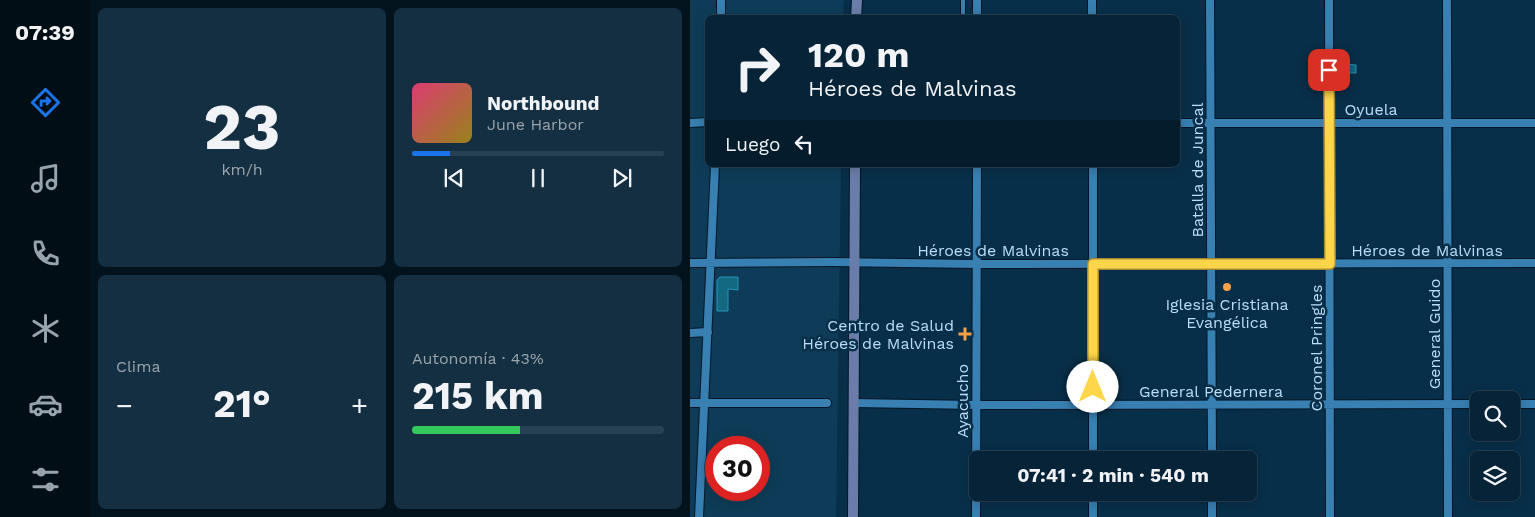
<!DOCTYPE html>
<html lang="es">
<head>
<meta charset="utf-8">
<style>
	:root { --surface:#062337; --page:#142f42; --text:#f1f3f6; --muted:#98a4ad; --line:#274052; --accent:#1a73e8 }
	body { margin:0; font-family:"Work Sans",sans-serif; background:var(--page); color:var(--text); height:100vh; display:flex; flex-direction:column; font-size:19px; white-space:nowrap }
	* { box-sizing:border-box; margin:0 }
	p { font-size:16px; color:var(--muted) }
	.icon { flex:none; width:28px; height:28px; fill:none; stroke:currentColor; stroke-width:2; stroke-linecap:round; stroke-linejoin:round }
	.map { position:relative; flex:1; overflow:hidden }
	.sheet { display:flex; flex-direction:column; gap:8px; padding:8px; background:#03131e; width:600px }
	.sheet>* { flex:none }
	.top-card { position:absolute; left:15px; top:15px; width:475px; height:152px; border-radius:8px; box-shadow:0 2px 12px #0003,0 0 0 1px var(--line); background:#062337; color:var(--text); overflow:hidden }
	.controls { position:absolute; left:780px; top:391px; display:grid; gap:10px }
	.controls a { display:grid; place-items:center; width:50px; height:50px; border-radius:8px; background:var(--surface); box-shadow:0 2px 12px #0003,0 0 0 1px var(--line); font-size:25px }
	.speed { position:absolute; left:15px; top:436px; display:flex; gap:10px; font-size:25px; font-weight:700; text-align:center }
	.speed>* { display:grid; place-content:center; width:65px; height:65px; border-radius:50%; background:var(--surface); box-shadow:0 2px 12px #0003,0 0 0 1px var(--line); line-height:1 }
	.speed .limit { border:8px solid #d22; background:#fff; color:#111 }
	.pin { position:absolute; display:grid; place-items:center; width:42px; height:42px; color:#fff; margin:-21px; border-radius:10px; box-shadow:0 2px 8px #0006 }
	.me { position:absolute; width:55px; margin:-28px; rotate:0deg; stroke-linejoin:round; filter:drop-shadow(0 0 4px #0008) }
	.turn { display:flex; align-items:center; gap:18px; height:105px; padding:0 20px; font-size:22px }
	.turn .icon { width:65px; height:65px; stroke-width:2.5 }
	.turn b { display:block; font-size:35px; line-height:42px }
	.then { display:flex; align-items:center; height:48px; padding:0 20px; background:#0003; gap:10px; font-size:19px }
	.big { font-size:38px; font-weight:700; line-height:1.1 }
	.sheet .tile { flex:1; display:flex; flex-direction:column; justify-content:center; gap:8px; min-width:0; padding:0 18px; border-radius:8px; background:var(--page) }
	.sheet .dial { align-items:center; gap:0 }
	.dial b { font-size:65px; line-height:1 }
	.song { display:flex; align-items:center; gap:15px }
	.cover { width:60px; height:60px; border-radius:8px; background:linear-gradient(135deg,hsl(340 70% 55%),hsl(50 70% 35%)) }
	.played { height:5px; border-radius:2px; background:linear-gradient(90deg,var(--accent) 15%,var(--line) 15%) }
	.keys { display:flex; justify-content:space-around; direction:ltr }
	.heat { display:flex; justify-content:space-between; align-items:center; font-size:28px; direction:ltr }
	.charge { height:8px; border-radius:4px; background:linear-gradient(90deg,#34c759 43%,var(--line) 0) }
	.sheet .tiles { flex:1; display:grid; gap:8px; grid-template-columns:repeat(2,1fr) }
	.trip { position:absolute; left:279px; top:451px; width:288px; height:50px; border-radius:8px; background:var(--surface); box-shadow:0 2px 12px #0003,0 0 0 1px var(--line); font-weight:700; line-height:50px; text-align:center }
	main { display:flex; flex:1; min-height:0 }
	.tab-bar { display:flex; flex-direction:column; width:90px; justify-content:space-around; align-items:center; background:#020e16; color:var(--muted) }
	.tab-bar .icon { width:35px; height:35px }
	.tab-bar .current { color:var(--accent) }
	.tab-bar b { font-size:22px; color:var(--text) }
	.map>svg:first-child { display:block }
	.built { fill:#0e3c58; fill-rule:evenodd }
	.building { fill:#146982; stroke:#2795b6 }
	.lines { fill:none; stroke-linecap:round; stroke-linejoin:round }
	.lane-casing { stroke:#021626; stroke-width:6 }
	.street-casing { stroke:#021626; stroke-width:10 }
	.secondary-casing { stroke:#021626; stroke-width:12 }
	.lane { stroke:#387fb2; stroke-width:4 }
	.street { stroke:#387fb2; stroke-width:8 }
	.secondary { stroke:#6a7daa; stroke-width:10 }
	.route-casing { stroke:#a68a30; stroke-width:12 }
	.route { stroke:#ffd54a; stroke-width:9 }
	.poi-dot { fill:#f8a14a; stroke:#082f49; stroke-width:2 }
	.labels { text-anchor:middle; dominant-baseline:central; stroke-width:5; stroke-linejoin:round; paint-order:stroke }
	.street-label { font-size:16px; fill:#badcf8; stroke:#082f49 }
	.poi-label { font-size:16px; fill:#badcf8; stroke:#082f49 }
</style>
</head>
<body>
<main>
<nav class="tab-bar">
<b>07:39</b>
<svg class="icon current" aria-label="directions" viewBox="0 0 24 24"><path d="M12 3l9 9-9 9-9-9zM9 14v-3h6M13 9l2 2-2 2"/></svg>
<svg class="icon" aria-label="music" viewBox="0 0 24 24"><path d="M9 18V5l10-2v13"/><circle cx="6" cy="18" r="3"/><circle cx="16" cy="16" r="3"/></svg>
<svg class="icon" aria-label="phone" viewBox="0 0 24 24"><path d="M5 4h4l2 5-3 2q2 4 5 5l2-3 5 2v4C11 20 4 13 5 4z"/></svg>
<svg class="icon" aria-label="climate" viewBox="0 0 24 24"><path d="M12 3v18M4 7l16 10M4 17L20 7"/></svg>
<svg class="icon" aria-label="car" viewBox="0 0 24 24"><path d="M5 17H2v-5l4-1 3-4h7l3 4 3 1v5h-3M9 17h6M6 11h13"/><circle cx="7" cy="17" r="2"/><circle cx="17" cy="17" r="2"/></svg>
<svg class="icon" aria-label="filters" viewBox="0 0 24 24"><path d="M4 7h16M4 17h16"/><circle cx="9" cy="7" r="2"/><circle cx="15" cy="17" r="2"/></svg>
</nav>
<section class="sheet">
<div class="tiles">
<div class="tile dial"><b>23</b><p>km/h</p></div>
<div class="tile">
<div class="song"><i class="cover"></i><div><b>Northbound</b><p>June Harbor</p></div></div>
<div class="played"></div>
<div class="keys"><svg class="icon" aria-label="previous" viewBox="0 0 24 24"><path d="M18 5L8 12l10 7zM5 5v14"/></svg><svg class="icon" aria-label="pause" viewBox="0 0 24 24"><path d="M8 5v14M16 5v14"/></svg><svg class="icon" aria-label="next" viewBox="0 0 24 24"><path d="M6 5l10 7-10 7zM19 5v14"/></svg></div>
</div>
<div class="tile"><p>Clima</p>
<div class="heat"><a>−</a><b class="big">21°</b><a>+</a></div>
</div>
<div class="tile"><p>Autonomía · 43%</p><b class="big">215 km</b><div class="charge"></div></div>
</div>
</section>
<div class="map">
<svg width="845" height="517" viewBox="0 0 845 517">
	<rect width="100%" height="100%" fill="#082f49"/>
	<!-- built -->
	<path class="built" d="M0,0h154l-1,17 -135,1v147h133l-5,352h-146zM26,448h43v42h-43z"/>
	<!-- building -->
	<path class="building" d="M654,64l12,1v8h-12z
		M30,277h18v13l-10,-1v22h-11v-31z
		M278,381v9h-9v-8z"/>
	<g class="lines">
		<defs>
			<path id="lane" d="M273,18v-18"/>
			<path id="street" d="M287,0v18
				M402,0v18
				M520,0l2,460
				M639,0l1,517
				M757,0l1,517
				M31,18v-18
				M0,123l18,-1
				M488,123h357
				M403,165v295
				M0,263l142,-1 145,2 558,-1
				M0,333l18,-1
				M0,403h137
				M164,403l122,2 503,-1
				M821,404h24
				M403,492v25
				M9,517l16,-352
				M286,517l1,-352
				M522,517v-25"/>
			<path id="secondary" d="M166,18l1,-18
				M163,517l2,-352"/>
		</defs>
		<!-- lane casing -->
		<use href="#lane" class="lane-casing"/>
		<!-- street casing -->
		<use href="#street" class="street-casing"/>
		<!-- secondary casing -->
		<use href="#secondary" class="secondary-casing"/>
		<!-- lane -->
		<use href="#lane" class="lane"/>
		<!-- street -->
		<use href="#street" class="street"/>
		<!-- secondary -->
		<use href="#secondary" class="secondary"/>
	</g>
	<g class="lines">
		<defs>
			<path id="route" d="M403,387v-123h237l-1,-194"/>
		</defs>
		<!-- route casing -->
		<use href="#route" class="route-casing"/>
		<!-- route -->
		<use href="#route" class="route"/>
	</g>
	<!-- markers -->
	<g class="poi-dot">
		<circle cx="537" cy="287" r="5"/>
		<path d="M272.5 326.5h5v5h5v5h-5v5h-5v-5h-5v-5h5z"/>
	</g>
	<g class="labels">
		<!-- street labels -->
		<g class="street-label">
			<text x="681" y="109">Oyuela</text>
			<text transform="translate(507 170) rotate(-90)">Batalla de Juncal</text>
			<text x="303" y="250">Héroes de Malvinas</text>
			<text x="737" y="250">Héroes de Malvinas</text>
			<text transform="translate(744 334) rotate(-90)">General Guido</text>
			<text transform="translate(626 348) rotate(-90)">Coronel Pringles</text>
			<text x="521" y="391">General Pedernera</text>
			<text transform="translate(272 401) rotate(-90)">Ayacucho</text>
		</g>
		<!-- poi labels -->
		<g class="poi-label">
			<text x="537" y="304">Iglesia Cristiana<tspan x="537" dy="18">Evangélica</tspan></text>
			<text x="264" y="325" text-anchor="end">Centro de Salud<tspan x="264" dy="18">Héroes de Malvinas</tspan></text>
		</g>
	</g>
</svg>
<div class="controls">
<a><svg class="icon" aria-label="search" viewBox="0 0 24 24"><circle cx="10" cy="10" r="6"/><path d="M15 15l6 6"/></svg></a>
<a><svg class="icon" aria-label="layers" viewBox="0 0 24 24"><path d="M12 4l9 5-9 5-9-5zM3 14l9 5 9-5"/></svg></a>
</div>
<div class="speed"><div class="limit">30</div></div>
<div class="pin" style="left:639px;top:70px;background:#d93025"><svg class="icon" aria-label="arrive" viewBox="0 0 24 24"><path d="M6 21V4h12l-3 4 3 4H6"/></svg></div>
<svg class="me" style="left:403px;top:387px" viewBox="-20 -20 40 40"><circle r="19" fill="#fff"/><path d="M0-13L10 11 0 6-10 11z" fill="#ffd54a"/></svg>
<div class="trip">07:41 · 2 min · 540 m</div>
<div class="top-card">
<div class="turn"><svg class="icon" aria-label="right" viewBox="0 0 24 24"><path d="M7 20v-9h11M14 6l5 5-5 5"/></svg><div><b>120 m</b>Héroes de Malvinas</div></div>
<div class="then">Luego<svg class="icon" aria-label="left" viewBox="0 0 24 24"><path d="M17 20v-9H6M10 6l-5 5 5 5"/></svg></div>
</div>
</div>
</main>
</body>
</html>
